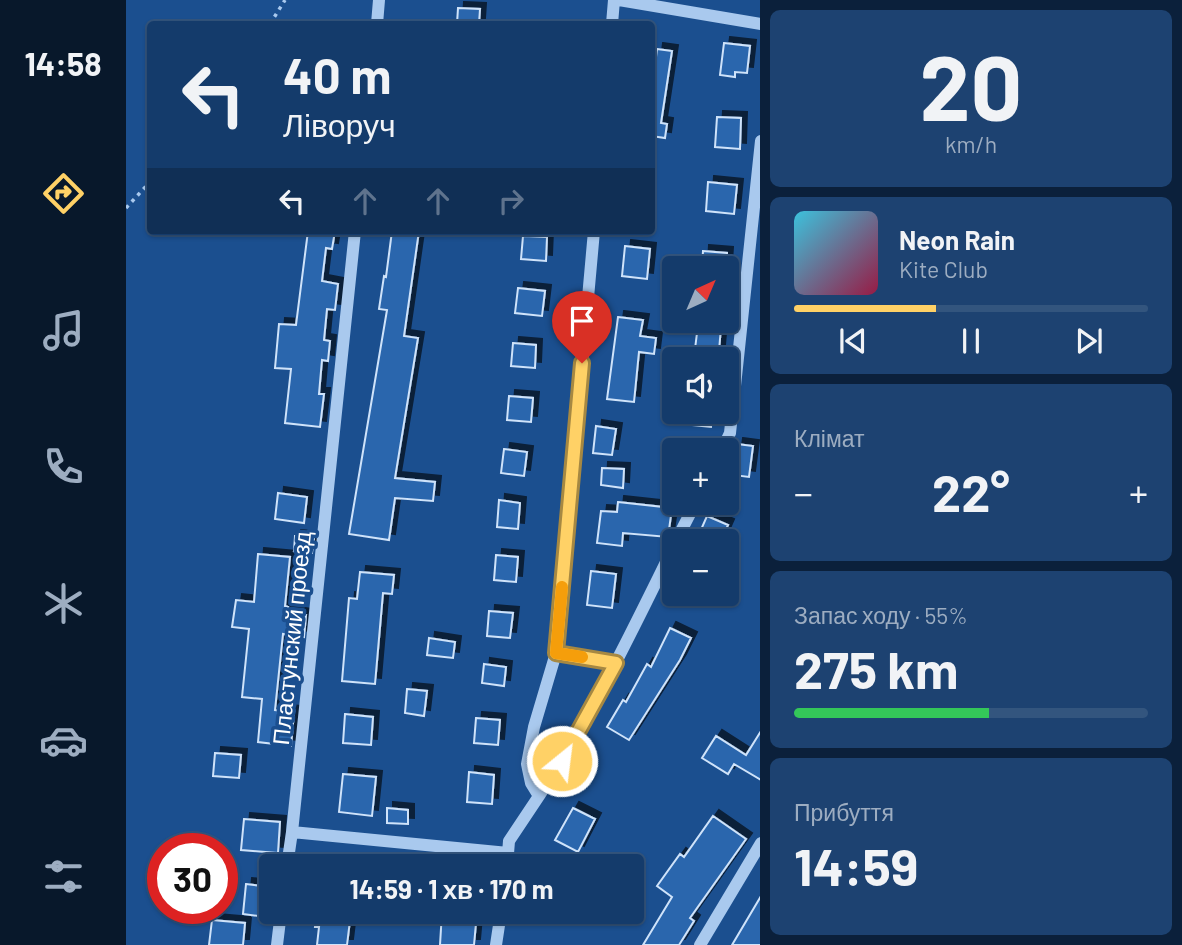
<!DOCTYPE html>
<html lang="uk">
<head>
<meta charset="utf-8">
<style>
	:root { --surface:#143b6b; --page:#1d4271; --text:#f1f3f6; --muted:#9dadc1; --line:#33557e; --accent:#ffd166 }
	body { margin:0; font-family:Barlow,sans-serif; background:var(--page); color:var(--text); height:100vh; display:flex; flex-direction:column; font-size:26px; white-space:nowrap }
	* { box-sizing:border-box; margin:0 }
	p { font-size:23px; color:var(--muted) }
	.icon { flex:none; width:38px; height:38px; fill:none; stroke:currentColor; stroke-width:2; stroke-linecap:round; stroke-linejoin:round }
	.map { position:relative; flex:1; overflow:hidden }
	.side { display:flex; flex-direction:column; gap:10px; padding:10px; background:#0b203b; width:422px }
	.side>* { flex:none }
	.top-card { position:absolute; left:21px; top:21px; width:508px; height:214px; border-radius:7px; box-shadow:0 2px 5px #0004,0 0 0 2px var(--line); background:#143b6b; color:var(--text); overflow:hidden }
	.needle { width:46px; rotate:44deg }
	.fabs { position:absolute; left:536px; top:256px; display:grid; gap:14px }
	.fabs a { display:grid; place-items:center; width:77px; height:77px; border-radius:7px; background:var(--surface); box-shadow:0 2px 5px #0004,0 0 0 2px var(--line); font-size:35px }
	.speed { position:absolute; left:21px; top:833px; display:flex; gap:14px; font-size:35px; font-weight:700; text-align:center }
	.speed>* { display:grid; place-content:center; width:91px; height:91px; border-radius:50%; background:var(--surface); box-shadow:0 2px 5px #0004,0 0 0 2px var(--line); line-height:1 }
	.speed .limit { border:10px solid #d22; background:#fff; color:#111 }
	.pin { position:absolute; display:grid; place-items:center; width:60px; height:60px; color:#fff; margin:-72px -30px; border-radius:50% 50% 50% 0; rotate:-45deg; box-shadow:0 0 7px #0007 }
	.pin .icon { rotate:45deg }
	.me { position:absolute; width:77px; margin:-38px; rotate:29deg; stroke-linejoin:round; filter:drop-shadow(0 0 5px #0008) }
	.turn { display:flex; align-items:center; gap:24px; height:147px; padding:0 21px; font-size:32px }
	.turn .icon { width:91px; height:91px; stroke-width:2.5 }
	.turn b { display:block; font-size:49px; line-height:60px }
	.lanes { display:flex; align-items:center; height:66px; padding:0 21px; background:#0003; justify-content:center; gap:35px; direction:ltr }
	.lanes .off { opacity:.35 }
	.big { font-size:52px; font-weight:700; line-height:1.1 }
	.side .widget { flex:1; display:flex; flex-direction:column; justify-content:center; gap:10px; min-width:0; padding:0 24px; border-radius:10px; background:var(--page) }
	.side .dial { align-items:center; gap:0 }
	.dial b { font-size:91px; line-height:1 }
	.song { display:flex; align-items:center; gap:21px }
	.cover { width:84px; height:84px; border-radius:10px; background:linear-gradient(135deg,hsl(190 70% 55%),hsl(340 70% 35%)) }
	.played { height:7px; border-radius:4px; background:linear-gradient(90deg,var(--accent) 40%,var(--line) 40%) }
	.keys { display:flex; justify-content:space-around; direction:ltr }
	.heat { display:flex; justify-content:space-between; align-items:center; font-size:38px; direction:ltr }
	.charge { height:10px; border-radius:5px; background:linear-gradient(90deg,#34c759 55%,var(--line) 0) }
	.trip { position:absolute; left:133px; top:854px; width:385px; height:70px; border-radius:7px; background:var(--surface); box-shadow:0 2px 5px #0004,0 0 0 2px var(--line); font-weight:700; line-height:70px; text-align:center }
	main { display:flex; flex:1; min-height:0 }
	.tabs { display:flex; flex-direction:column; width:126px; justify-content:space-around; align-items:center; background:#08182b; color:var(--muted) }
	.tabs .icon { width:49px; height:49px }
	.tabs .selected { color:var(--accent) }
	.tabs b { font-size:32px; color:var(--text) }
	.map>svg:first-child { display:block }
	.building { fill:#2a66ad; stroke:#cfe3fa; stroke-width:2; filter:url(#shadow) }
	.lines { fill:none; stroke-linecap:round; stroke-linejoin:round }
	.path { stroke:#a9c9ee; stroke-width:3.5; stroke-dasharray:3.5 5; stroke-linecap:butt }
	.minor { stroke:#a9c9ee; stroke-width:12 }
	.route-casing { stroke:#a68842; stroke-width:18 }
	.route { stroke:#ffd166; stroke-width:12 }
	.slow { stroke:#f59e0b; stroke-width:12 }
	.labels { text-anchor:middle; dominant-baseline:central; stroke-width:7; stroke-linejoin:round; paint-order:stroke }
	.street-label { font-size:23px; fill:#fff; stroke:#1b4f8f }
</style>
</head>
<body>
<main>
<nav class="tabs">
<b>14:58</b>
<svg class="icon selected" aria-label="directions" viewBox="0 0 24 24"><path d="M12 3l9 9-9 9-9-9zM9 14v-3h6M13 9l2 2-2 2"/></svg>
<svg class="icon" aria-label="music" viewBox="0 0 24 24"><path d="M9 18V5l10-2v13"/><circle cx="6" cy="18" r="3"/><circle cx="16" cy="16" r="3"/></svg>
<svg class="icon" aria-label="phone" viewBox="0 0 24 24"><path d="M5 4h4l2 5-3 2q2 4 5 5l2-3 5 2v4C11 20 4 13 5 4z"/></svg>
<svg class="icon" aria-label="climate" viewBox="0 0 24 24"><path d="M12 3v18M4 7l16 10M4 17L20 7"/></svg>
<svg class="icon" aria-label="car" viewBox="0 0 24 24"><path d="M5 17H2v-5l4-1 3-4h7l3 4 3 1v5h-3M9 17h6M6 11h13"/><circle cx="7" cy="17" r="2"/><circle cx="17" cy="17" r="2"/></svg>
<svg class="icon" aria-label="filters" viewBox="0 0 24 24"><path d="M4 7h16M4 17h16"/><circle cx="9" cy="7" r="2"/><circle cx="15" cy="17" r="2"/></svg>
</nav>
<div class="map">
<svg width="635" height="945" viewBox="0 0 635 945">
	<defs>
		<filter id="shadow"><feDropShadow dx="6" dy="-6" stdDeviation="0" flood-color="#0009"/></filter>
	</defs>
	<rect width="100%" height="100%" fill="#1b4f8f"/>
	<!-- building -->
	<path class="building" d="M332,8l22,1 -1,15h-22z
		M598,43l26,3 -3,27 -12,-1v5l-15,-2z
		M531,49l15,2 -11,72 6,1 -2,14 -14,-2v-80l5,1z
		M591,117l24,1 -1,31 -25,-2z
		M582,182l29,3 -3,29 -28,-3z
		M182,231h27l-3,18 -6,-1 -4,33 16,3 -3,26 -8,-1 -3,31 6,1 -2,20 -6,-1 -3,34h5l-4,33 -35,-4 6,-54 -16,-1 4,-44 17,1z
		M266,231h27l-15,105 14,2 -23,140 40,4 -2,19 -38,-3 -6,42 -40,-6 38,-224 -8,-1 5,-33 2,1z
		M397,236l24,1 -1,24 -25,-2z
		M499,246l25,3 -3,30 -25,-3z
		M577,251l24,2 -1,15h-24z
		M392,288l27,3 -3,25 -27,-3z
		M492,317l25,3 -3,16 16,2 -2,16 -15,-2 -5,50 -27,-3z
		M572,325l23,2 -2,24 -24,-2z
		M387,343l23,2 -1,23 -24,-2z
		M383,396l24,2 -2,24 -24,-2z
		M558,411h29l-2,16 -28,-3z
		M470,426l20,3 -4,26 -19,-2z
		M611,444l16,2 -4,31 -16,-2z
		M378,449l23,3 -3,24 -23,-3z
		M476,468l22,1 -1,19 -22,-3z
		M152,493l29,4 -3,26 -29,-4z
		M373,500l21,3 -2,26 -21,-2z
		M492,502l54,6 -4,29 -45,-4 -1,13 -25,-3 4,-32 16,1z
		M581,516l21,9 -7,16h-25z
		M169,536l19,2 -2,15 -18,-2z
		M132,554l32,3 -5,49 3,1 -1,5 19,3 -2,22 -21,-3 -8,76 19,2 -3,34 -33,-4 4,-43 -20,-2 7,-68 -17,-2 4,-27 18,2z
		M370,555l22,2 -2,25 -22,-2z
		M465,571l25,3 -4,34 -25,-3z
		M234,572l34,3 -2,19 -9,-1 -8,91 -33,-3 7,-83 8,1z
		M363,611l24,2 -3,25 -23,-2z
		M544,628l21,10 -11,22 -51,80 -22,-13 16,-27 3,2 21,-38 4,3z
		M303,638l26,4 -2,16 -26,-3z
		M358,664l22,3 -2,19 -22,-3z
		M281,689l20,2 -3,25 -19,-3z
		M219,714l28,3 -2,28 -28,-2z
		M350,718l24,2 -2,25 -24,-2z
		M635,731v49l-27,-16 -6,10 -26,-16 14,-22 30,19z
		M89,753l26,2 -2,23 -26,-2z
		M343,772l25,3 -2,29 -25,-2z
		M217,774l33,3 -4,39 -33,-4z
		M261,808l21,2v14l-21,-1z
		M447,808l22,11 -17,33 -23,-12z
		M587,816l33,23 -56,79 4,3 -15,24h-36l29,-48 -15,-11 23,-32 4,3z
		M118,819l36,3 -2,31 -37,-3z
		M120,884l24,3 -4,30 -23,-3z
		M635,896v49h-29z
		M191,912h34l-4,33h-30l2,-18h-4z
		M316,912h35l-3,33h-34z
		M86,920l33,3 -2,22h-34z"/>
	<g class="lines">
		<!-- path -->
		<path class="path" d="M144,24l15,-24
			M0,208l24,-26"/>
		<!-- minor -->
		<path class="minor" d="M493,0l142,24
			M251,24l2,-24
			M486,24l2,-24
			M229,231l-63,601 216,21
			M596,450l8,-17 31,-292
			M550,541l20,-39
			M430,653l60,10
			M413,796c52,-79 93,-165 135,-250
			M161,866l5,-34
			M381,866l2,-25 30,-45 -8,-13 -4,-19 7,-37 22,-74 38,-422
			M151,945l4,-33
			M370,945l5,-33
			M574,945l61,-102"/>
	</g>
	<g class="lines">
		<defs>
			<path id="route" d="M436,761l54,-98 -60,-10 26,-290"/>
		</defs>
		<!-- route casing -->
		<use href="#route" class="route-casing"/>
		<!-- route -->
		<use href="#route" class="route"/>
		<!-- slow -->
		<path class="slow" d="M436,587l-6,66 26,4"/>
	</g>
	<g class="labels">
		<!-- street labels -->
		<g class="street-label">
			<text transform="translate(165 638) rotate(-84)">Пластунский проезд</text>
		</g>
	</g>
</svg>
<div class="fabs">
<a><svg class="needle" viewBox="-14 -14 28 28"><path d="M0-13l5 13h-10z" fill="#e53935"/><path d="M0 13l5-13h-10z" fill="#9dadc1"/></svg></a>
<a><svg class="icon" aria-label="sound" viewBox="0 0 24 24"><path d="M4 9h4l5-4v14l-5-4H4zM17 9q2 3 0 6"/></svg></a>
<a>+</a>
<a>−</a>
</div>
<div class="speed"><div class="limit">30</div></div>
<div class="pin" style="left:456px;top:363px;background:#d93025"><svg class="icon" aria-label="arrive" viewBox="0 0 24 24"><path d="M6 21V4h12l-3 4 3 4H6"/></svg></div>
<svg class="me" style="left:436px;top:761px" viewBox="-20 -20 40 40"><circle r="17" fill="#ffd166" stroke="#fff" stroke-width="3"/><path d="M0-11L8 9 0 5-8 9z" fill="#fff"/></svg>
<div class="trip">14:59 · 1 хв · 170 m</div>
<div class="top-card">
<div class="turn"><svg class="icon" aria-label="left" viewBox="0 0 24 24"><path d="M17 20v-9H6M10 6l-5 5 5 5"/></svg><div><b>40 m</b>Ліворуч</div></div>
<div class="lanes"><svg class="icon" aria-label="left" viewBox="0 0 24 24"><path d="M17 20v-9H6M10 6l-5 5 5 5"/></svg><svg class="icon off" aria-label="ahead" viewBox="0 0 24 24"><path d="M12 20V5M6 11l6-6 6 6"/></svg><svg class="icon off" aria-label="ahead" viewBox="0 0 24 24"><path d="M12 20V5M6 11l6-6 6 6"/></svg><svg class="icon off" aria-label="right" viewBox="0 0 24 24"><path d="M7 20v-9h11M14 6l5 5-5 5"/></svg></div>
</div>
</div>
<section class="side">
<div class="widget dial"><b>20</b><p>km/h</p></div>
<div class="widget">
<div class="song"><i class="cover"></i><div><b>Neon Rain</b><p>Kite Club</p></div></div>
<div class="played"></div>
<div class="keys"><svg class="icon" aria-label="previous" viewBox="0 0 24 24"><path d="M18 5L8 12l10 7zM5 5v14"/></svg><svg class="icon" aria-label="pause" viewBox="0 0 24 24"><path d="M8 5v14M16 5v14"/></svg><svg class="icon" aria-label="next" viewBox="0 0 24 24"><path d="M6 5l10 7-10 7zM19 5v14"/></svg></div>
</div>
<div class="widget"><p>Клімат</p>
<div class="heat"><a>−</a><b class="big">22°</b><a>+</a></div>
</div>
<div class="widget"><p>Запас ходу · 55%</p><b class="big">275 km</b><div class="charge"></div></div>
<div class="widget"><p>Прибуття</p><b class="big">14:59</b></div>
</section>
</main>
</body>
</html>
